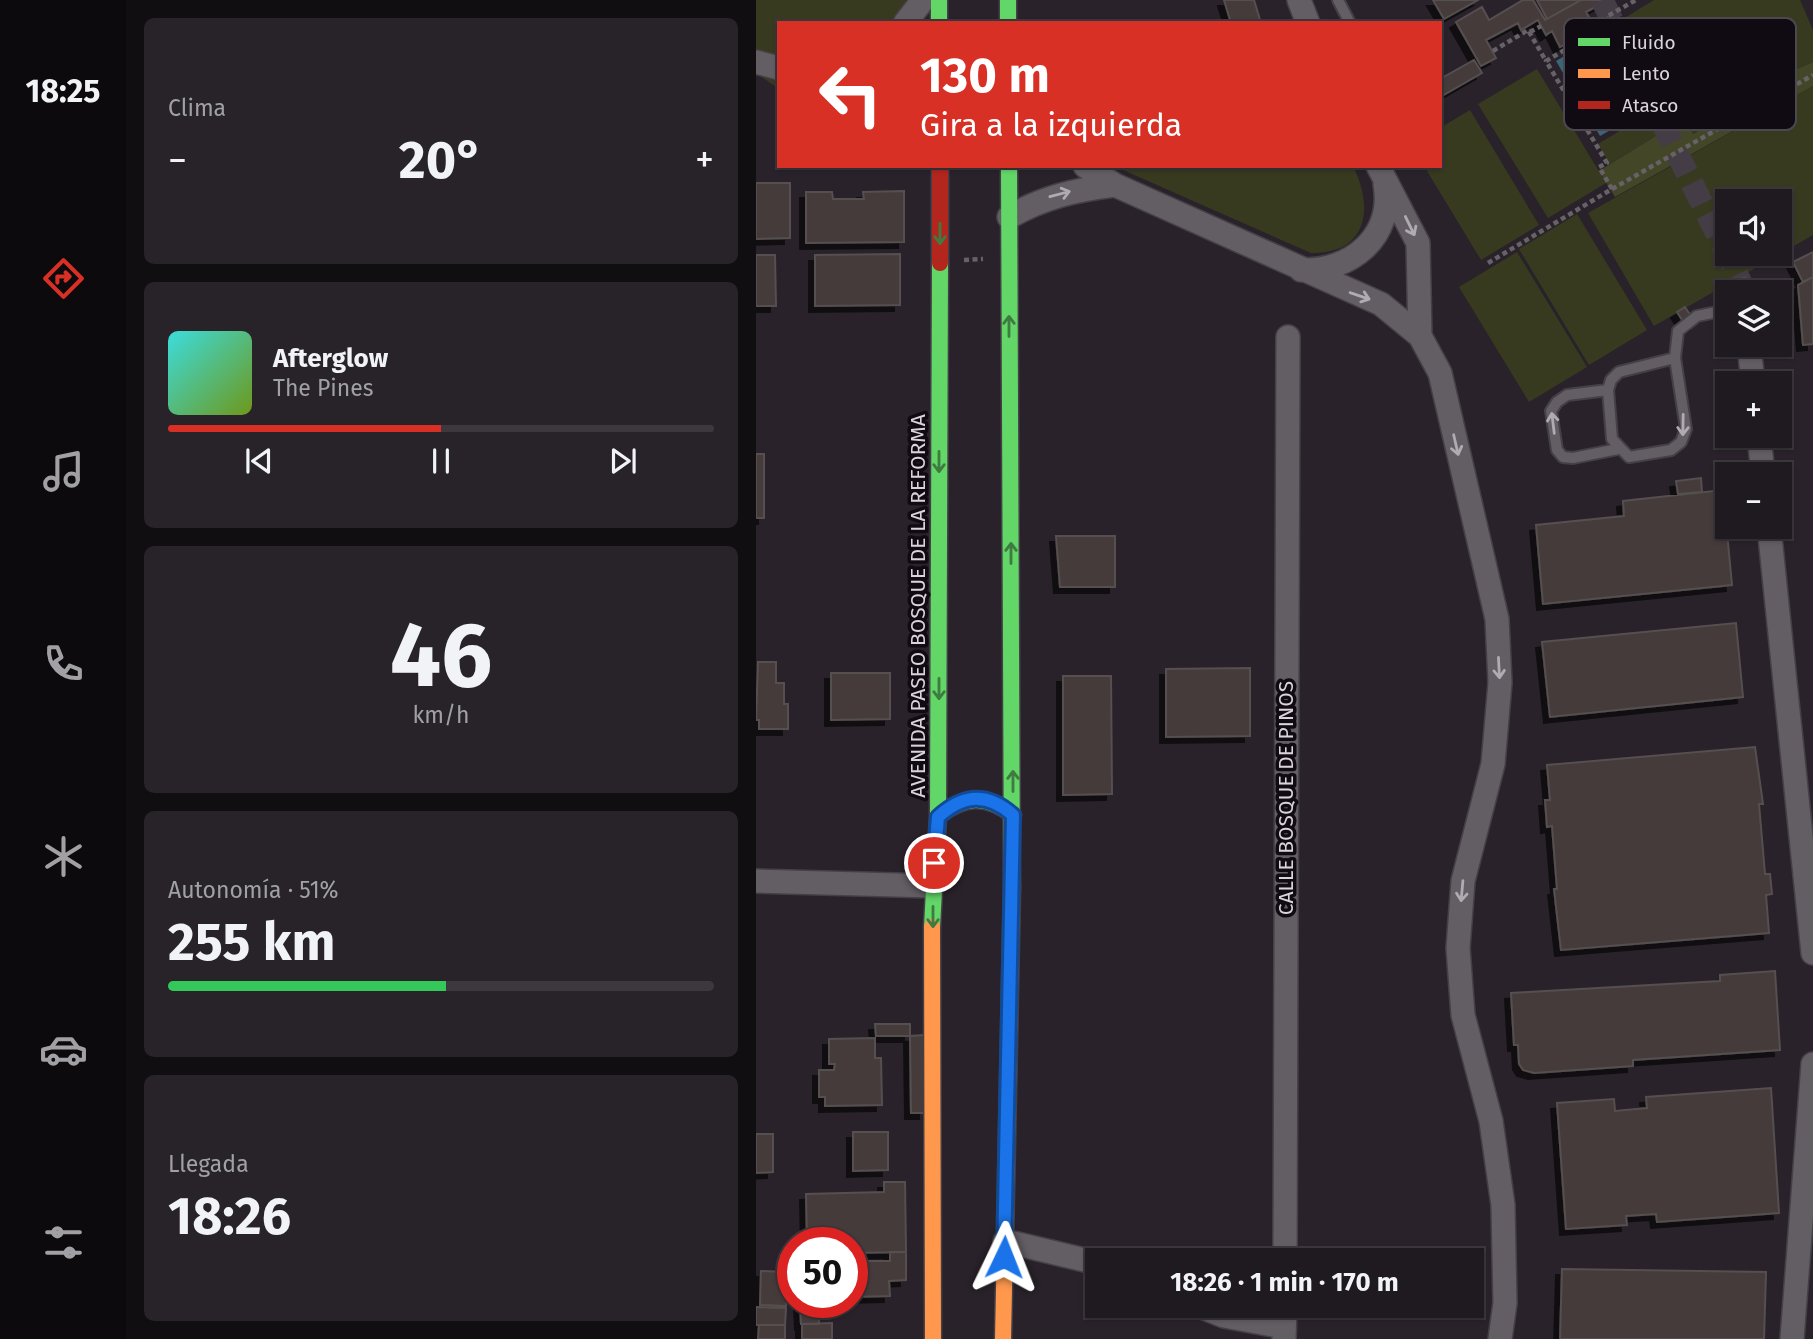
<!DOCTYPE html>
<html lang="es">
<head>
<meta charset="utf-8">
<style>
	:root { --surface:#1f1a20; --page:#272329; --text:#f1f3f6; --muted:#a1a1a5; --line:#3c383e; --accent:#d93025 }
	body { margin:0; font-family:"Fira Sans",sans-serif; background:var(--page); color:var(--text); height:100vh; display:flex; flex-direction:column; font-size:26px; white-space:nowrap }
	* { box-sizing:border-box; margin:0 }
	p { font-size:23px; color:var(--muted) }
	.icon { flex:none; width:38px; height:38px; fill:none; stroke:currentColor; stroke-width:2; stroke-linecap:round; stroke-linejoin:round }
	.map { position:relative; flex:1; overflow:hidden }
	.drawer { display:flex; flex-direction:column; gap:18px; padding:18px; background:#110e12; width:630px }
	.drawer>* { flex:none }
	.banner { position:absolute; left:21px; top:21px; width:665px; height:147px; border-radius:0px; box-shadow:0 2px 5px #0004,0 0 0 2px var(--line); background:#d93025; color:#fff; overflow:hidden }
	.buttons { position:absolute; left:959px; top:189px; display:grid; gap:14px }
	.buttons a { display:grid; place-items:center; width:77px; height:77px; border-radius:0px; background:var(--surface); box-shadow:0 2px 5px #0004,0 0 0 2px var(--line); font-size:35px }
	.speed { position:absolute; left:21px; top:1227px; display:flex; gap:14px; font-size:35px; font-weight:700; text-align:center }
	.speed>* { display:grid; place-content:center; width:91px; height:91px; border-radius:50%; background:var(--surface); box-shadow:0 2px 5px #0004,0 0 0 2px var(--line); line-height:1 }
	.speed .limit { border:10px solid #d22; background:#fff; color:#111 }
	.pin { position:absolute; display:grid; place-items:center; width:60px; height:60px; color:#fff; margin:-30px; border:4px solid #fff; border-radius:50%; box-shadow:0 2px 7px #0007 }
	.me { position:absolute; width:77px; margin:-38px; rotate:2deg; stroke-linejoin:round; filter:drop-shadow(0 0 5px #0008) }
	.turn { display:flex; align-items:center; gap:24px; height:147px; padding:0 28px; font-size:32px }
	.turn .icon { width:91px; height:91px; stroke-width:2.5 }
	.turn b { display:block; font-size:49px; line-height:60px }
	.big { font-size:52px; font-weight:700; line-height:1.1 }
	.drawer .card { flex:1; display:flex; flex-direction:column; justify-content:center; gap:10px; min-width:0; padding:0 24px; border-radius:10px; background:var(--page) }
	.drawer .dial { align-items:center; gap:0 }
	.dial b { font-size:91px; line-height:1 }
	.song { display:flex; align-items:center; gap:21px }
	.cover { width:84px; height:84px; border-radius:10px; background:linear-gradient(135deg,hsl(180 70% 55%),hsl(80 70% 35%)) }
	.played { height:7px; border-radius:4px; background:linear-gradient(90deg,var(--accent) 50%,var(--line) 50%) }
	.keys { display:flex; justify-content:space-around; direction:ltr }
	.heat { display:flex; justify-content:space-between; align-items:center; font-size:38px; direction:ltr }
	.charge { height:10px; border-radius:5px; background:linear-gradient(90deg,#34c759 51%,var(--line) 0) }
	.trip { position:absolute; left:329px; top:1248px; width:399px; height:70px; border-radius:0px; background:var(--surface); box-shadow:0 2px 5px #0004,0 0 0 2px var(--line); font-weight:700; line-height:70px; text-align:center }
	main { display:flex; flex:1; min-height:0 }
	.dock { display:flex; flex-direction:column; width:126px; justify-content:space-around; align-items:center; background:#0c0a0d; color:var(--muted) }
	.dock .icon { width:49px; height:49px }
	.dock .on { color:var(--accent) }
	.dock b { font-size:32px; color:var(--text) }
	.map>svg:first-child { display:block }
	.green { fill:#373a1f; fill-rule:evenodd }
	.forest { fill:#434727 }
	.water { fill:#3a6576 }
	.building { fill:#443b3b; stroke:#554f4f; stroke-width:2; filter:url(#shadow) }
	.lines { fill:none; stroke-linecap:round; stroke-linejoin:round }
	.street-tunnel { stroke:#443d45; stroke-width:23; stroke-dasharray:23 11; stroke-linecap:butt }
	.lane-casing { stroke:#454047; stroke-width:14 }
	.street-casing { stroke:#454047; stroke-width:26 }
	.fast-casing { stroke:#454047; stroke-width:19 }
	.slow-casing { stroke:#454047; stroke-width:19 }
	.jam-casing { stroke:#454047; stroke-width:19 }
	.path { stroke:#666268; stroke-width:4.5; stroke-dasharray:5 3.5; stroke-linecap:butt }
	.lane { stroke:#635e64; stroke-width:10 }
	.street { stroke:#635e64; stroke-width:23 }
	.fast { stroke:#63d668; stroke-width:16 }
	.slow { stroke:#ff974d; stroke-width:16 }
	.jam { stroke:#b3261e; stroke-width:16 }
	.oneway { stroke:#b0aab2 }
	.oneway2 { stroke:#3e7b41 }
	.route-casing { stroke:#114b97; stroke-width:18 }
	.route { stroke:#1a73e8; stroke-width:12 }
	.labels { text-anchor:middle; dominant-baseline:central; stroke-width:7; stroke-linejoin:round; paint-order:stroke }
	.street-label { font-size:21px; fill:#dad3dc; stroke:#100b12 }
	.key { fill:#100b12; stroke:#4d474f; stroke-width:2 }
	.key-label { font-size:19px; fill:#dad3dc }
</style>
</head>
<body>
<main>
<nav class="dock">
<b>18:25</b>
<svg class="icon on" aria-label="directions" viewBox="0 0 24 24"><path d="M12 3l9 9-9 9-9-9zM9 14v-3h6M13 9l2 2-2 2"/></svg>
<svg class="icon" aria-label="music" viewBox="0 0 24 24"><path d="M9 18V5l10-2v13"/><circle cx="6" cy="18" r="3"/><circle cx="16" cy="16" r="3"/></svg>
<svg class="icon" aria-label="phone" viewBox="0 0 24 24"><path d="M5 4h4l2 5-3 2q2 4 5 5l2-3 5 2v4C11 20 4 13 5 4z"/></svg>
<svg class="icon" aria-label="climate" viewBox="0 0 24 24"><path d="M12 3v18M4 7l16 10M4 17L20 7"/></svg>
<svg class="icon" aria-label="car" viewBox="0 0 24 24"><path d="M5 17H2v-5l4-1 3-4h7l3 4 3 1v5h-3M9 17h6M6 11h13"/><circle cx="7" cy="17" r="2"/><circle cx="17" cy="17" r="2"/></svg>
<svg class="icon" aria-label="filters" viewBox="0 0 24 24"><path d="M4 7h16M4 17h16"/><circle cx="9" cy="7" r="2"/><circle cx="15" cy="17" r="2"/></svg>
</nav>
<section class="drawer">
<div class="card"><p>Clima</p>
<div class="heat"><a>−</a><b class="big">20°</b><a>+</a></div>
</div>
<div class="card">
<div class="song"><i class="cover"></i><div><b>Afterglow</b><p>The Pines</p></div></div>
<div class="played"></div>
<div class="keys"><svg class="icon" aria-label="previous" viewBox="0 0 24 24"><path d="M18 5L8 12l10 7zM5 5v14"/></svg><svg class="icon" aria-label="pause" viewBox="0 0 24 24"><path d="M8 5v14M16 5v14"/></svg><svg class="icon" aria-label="next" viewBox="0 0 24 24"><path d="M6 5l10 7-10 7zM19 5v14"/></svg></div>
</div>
<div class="card dial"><b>46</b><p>km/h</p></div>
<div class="card"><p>Autonomía · 51%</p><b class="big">255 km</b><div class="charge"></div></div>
<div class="card"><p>Llegada</p><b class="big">18:26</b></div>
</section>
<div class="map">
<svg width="1057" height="1339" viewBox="0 0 1057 1339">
	<defs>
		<filter id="shadow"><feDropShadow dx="-6" dy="6" stdDeviation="0" flood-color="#0009"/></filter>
	</defs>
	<rect width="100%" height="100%" fill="#29222a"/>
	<!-- green -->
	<path class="green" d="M0,0h163l-1,23h-139v66l-23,-16z
		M898,0h146l13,30v32l-66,29 3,7 -58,36 -9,-15 -73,45 -12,-20 43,-26 -49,-80z
		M781,69l69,114 -58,35 -70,-114z
		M1057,86v149l-159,91 -66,-113zM971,201h53v53h-53z
		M714,110l69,115 -58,35 -57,-94h16v-38z
		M358,166h239c21,42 15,88 -42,87z
		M821,214l70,116 -58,35 -70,-116z
		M761,252l70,115 -58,35 -70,-115z"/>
	<!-- forest -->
	<path class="forest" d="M1057,62v24l-198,111 -16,-26 84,-52 10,15 57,-36 -4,-7z"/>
	<!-- water -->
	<path class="water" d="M829,44l43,76 -28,16 -44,-75z"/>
	<!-- building -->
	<path class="building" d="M468,0h30l7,23h-30z
		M677,0h45l-34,19z
		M767,0h10l12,20 36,-20h27l-22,12 9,15 -35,20 -8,-16 -6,4 -8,-15 -17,10 -3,-7 -32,17 10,18 -15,8 -25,-44 26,-15 7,13z
		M781,0h44l-34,19z
		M718,60l8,13 -42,24v-18z
		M0,183h34v55l-34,1z
		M148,191v51l-98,1v-51h26l1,7h31l-1,-7z
		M1057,252v25l-10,5 -10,-20z
		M144,254v51l-85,1v-51z
		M0,255h19l1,51h-20z
		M1057,277v67l-10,1 -5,-60z
		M929,307l11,17 -8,5 -11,-17z
		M0,454h8v64h-8z
		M945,478l1,14 -24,2 -2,-13z
		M967,490l9,95 -189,19 -7,-79 88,-9 -1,-15z
		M300,536h59v51h-55z
		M980,623l7,74 -193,20 -8,-75z
		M2,662h18v21h8v21h4v25h-29v-9h-3z
		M494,668v68l-84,1v-68z
		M75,673h59v46l-59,1z
		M307,676h48l1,118 -49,1z
		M999,747l8,57h-4l6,70h5l2,20 -6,1 3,38 -208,17 -7,-61h3l-5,-63 -5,1 -2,-27h5l-3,-35z
		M1019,971l5,79 -147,10v6l-99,7 -11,-3 -4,-6 -1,-19h-4l-3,-52 209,-12v-6z
		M119,1024h35v12h-34z
		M168,1035l1,78h-14l-1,-77z
		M119,1038v20h6l1,47 -57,1v-9h-6v-27h15l1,-6h-6v-25z
		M1015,1088l8,125 -122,9 -1,-8 -30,2 1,9 -61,4 -9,-126 57,-4 1,12 32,-3 -1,-11z
		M97,1132h35v38l-35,1z
		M0,1134h17v38l-17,1z
		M128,1182h21l1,70 -54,1v-11h-45l-1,-48 78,-2z
		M134,1252h16v28l-17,1 1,15 -38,1v-36h38z
		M806,1269l204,3 -2,67h-204z
		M5,1271l26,1 -1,34 -26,-1z
		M44,1302h18l1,22h-18z
		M0,1307l30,1 -1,17h-29z
		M76,1323v16h-30v-15z
		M3,1325h26v14h-27z"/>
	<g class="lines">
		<!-- street-tunnel -->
		<path class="street-tunnel" d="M846,0l142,289"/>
		<defs>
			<path id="lane" d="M582,0l12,23
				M919,358l-56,14 -8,8 -3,10 4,49 17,18 42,-7 10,-8 5,-13 -11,-71 3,-27 19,-15 30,-6
				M852,390l-41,5 -10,7 -6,9 6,39 6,7 10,1 45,-9"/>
			<path id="street" d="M543,0l9,23
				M149,23l18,-23
				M0,62l23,6
				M329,166l30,19 266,119 39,32
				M622,166l40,77 2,93 20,37 57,246 3,64 -7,81 -30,117 -5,67 5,67 28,106 12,84 2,98 -5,36
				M253,217c35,-20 66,-27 106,-32
				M545,270c49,2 93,-33 84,-86
				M988,289v3
				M993,345l4,38
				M1003,436l4,38
				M1013,527l44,426
				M0,881l176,5
				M249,1241l92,22
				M529,1260l3,-923
				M443,1306l25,10 60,11
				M528,1339l1,-33
				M1036,1339l21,-275"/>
			<path id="fast" d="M183,0v23
				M252,0v23
				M253,166l3,722
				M182,816c26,-20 48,-22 75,-1
				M176,927l6,-111 2,-553"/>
			<path id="slow" d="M176,927l1,412
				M247,1339l9,-451"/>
			<path id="jam" d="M184,263v-97"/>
		</defs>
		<!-- lane casing -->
		<use href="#lane" class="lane-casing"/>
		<!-- street casing -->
		<use href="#street" class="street-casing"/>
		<!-- fast casing -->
		<use href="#fast" class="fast-casing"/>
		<!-- slow casing -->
		<use href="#slow" class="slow-casing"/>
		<!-- jam casing -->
		<use href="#jam" class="jam-casing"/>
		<!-- path -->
		<path class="path" d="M774,32l11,-6
			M737,51l35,-21 18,31
			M856,189l201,-114
			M208,260l19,-1
			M732,263l124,-74 -13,-22 8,-4 -61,-102 64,-38 -4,-6 30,-17"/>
		<!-- lane -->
		<use href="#lane" class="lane"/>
		<!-- street -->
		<use href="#street" class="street"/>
		<!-- fast -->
		<use href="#fast" class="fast"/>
		<!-- slow -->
		<use href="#slow" class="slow"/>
		<!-- jam -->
		<use href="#jam" class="jam"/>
	</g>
	<!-- one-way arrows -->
	<defs><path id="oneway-shaft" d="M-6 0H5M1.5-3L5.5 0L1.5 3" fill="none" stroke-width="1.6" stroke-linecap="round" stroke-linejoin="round" transform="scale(1.75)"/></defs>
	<g class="oneway">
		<use href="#oneway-shaft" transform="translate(304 194) rotate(-15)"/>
		<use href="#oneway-shaft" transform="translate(654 226) rotate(64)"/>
		<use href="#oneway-shaft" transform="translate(604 296) rotate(19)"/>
		<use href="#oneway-shaft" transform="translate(797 423) rotate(-97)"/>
		<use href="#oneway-shaft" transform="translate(927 425) rotate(91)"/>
		<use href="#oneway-shaft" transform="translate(700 445) rotate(77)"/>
		<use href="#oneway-shaft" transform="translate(743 668) rotate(87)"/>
		<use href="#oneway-shaft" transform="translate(706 891) rotate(95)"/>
	</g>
	<g class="oneway2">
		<use href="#oneway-shaft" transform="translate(184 234) rotate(90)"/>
		<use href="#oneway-shaft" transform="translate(253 326) rotate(-90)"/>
		<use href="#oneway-shaft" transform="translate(183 462) rotate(90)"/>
		<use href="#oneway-shaft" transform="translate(255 553) rotate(-90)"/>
		<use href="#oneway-shaft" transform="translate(183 689) rotate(90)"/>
		<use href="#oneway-shaft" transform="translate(257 781) rotate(-90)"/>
		<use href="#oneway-shaft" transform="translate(177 917) rotate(90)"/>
	</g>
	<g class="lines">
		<defs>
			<path id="route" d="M178,863l4,-46c25,-23 49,-25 75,-2l-9,442"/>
		</defs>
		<!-- route casing -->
		<use href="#route" class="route-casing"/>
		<!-- route -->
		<use href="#route" class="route"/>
	</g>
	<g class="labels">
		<!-- street labels -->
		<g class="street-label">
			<text transform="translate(162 606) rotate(-90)">AVENIDA PASEO BOSQUE DE LA REFORMA</text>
			<text transform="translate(530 798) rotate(-90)">CALLE BOSQUE DE PINOS</text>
		</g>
	</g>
	<!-- legend -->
	<rect x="808" y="18" width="232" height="112" rx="10" class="key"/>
	<rect x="822" y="38" width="32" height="8" fill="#63d668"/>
	<rect x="822" y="69" width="32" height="9" fill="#ff974d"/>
	<rect x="822" y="101" width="32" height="8" fill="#b3261e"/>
	<g class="key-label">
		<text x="866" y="49">Fluido</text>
		<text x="866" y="80">Lento</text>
		<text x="866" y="112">Atasco</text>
	</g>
</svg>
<div class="buttons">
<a><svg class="icon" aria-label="sound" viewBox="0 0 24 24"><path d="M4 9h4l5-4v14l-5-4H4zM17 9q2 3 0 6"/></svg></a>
<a><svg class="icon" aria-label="layers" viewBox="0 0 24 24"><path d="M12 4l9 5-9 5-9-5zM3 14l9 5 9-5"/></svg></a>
<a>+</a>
<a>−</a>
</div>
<div class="speed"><div class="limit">50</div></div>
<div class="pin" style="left:178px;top:863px;background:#d93025"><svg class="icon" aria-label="arrive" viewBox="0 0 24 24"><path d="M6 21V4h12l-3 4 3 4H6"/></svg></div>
<svg class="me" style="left:248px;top:1257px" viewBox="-20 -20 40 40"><path d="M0-17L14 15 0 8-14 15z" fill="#1a73e8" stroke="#fff" stroke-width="4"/></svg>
<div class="trip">18:26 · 1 min · 170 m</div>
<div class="banner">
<div class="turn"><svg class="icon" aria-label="left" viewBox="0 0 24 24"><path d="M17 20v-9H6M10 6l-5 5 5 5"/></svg><div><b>130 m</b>Gira a la izquierda</div></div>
</div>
</div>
</main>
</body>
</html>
